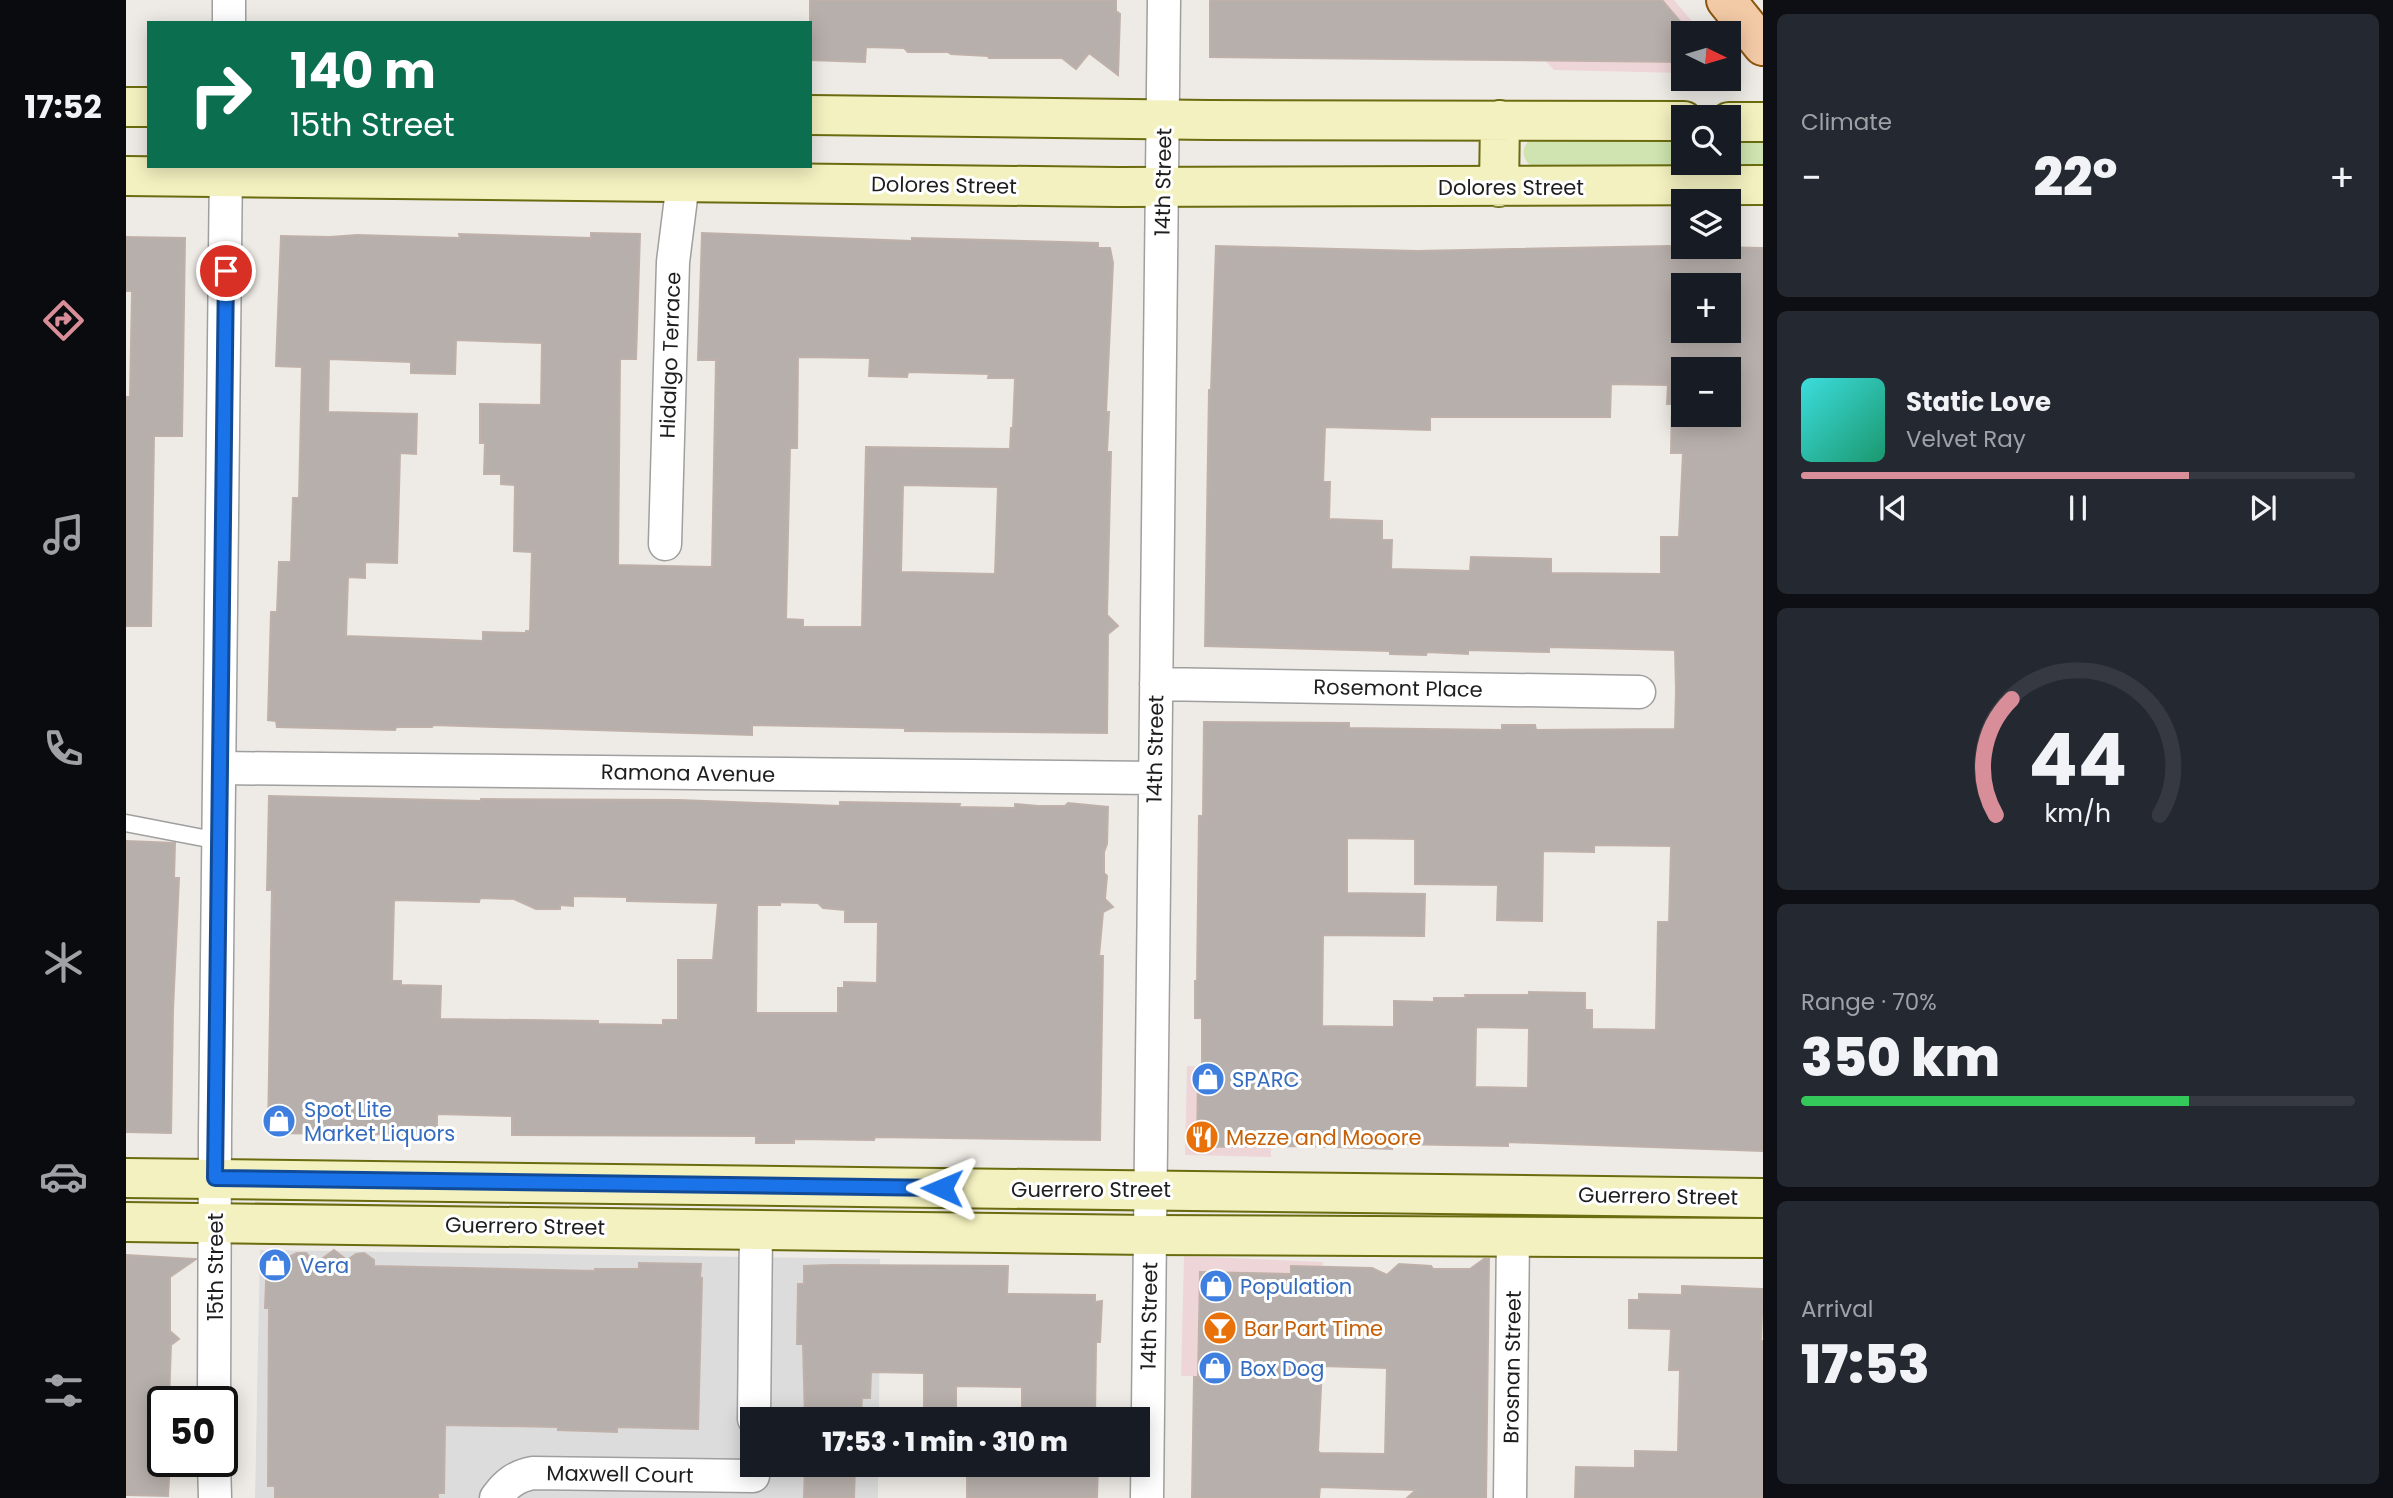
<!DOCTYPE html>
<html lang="en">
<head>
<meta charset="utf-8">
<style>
	:root { --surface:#171b24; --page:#242831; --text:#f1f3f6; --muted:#9ea1a6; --line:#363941; --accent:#d88e98 }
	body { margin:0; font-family:Poppins,sans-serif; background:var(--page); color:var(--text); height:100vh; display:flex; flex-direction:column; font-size:26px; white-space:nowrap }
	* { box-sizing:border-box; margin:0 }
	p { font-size:23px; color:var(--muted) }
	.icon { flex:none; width:38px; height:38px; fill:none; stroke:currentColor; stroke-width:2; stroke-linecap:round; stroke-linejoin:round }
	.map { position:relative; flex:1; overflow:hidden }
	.panel { display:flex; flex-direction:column; gap:14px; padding:14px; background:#0d0f14; width:630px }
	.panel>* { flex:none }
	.banner { position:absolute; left:21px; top:21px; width:665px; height:147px; border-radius:0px; box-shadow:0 4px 18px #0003; background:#0b6e4f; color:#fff; overflow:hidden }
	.needle { width:46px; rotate:95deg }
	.buttons { position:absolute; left:1545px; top:21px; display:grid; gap:14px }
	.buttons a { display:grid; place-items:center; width:70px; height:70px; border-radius:0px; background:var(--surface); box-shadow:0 4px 18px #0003; font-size:35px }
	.speed { position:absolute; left:21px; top:1386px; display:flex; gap:14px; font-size:35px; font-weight:700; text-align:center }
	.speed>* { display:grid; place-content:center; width:91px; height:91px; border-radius:50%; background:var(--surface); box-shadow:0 4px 18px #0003; line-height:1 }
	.speed .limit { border:4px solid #111; border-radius:10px; background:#fff; color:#111 }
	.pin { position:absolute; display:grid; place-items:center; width:60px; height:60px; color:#fff; margin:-30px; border:4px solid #fff; border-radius:50%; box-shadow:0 2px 7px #0007 }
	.me { position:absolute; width:77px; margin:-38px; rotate:271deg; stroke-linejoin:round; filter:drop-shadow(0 0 5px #0008) }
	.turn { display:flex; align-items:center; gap:24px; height:147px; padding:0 28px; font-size:32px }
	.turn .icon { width:91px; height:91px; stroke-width:2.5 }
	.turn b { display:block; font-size:49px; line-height:60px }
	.big { font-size:52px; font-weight:800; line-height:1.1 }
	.panel .card { flex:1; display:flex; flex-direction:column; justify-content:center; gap:10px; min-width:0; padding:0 24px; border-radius:10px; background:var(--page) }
	.panel .dial { align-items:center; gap:0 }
	.dial svg { height:182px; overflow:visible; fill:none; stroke:var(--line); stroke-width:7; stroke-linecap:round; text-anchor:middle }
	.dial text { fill:var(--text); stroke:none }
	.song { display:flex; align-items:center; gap:21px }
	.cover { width:84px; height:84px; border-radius:10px; background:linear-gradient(135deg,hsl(180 70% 55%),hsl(160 70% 35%)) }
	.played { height:7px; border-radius:4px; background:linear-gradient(90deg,var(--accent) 70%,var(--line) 70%) }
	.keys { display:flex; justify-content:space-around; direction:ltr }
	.heat { display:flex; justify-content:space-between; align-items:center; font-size:38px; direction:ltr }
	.charge { height:10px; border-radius:5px; background:linear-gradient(90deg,#34c759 70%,var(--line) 0) }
	.trip { position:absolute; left:614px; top:1407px; width:410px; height:70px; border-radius:0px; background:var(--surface); box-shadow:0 4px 18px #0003; font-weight:800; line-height:70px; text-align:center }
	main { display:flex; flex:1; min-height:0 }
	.dock { display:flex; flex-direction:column; width:126px; justify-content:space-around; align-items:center; background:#090b0e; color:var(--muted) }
	.dock .icon { width:49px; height:49px }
	.dock .on { color:var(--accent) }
	.dock b { font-size:32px; color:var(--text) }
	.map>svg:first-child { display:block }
	.residential { fill:#dcdcdc }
	.commercial { fill:#eed6d8 }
	.grass { fill:#cfe4b0 }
	.building { fill:#b7afab; stroke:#bfb1a9; stroke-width:2; fill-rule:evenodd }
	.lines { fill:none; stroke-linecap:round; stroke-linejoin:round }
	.lane-casing { stroke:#9f9f9f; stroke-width:19 }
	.street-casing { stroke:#9f9f9f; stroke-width:35 }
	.secondary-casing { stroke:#6b6b0f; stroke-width:42 }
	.primary-casing { stroke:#8b550e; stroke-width:42 }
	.lane { stroke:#fff; stroke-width:16 }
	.street { stroke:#fff; stroke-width:32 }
	.secondary { stroke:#f3f1bf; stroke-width:38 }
	.primary { stroke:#f3caa6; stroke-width:38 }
	.route-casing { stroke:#114b97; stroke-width:18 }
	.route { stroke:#1a73e8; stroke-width:12 }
	.labels { text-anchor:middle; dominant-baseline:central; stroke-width:6; stroke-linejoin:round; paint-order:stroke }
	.street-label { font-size:21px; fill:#1e1e1e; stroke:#fff }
	.shop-label { font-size:21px; fill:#366cbe; stroke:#fff; text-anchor:start }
	.food-label { font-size:21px; fill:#c56008; stroke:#fff; text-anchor:start }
</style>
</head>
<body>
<main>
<nav class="dock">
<b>17:52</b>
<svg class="icon on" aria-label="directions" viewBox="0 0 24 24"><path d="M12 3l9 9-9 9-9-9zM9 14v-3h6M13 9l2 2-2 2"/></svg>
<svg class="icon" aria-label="music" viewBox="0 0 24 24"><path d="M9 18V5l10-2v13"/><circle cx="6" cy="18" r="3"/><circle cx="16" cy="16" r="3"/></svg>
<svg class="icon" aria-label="phone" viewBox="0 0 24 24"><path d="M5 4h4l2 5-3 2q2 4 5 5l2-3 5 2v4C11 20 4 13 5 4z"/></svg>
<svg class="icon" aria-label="climate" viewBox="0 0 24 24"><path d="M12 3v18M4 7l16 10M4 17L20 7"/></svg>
<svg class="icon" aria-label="car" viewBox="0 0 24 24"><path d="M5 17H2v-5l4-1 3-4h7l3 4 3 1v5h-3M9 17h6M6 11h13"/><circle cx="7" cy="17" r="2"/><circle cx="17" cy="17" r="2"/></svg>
<svg class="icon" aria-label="filters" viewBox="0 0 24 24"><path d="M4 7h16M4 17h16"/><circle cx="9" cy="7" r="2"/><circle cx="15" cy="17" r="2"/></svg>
</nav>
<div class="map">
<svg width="1637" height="1498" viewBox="0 0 1637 1498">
	<rect width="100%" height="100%" fill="#eeebe6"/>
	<!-- residential -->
	<path class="residential" d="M134,1250l620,9 -1,160h-127v46h126v33h-623z"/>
	<!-- commercial -->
	<path class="commercial" d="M1363,0h185l28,33h-18l-1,40 -129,-3z
		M1061,1066l83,4 1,87 -86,-2z
		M1058,1256l139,6 -1,116 -141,-2z"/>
	<!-- grass -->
	<path class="grass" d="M1408,137l149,1 1,25h45v-24h34v33l-231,-5c-12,-10 -11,-22 2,-30z"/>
	<!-- building -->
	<path class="building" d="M684,0h306v11l4,3 -2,61 -29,-22 -13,16 -14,-11h-73l-1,-2 -37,-2 -3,-2h-40l-4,-4 -38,-1 -1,15 -55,-2z
		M1084,0h452l22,26v36l-474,-5z
		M465,233l49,1 -4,125h-16l-2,206 94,2 4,-207h-18l4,-127 210,8v-3l186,5v5h12l3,15 -7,149h3l-2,40h4l-4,163 11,11 -10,8 -1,99 -202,-2v-3l-153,-3v10l-319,-10 -1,2h-36l-1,3 -118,-3 -1,-6 -8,-1 3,-108h6l2,-50h12l2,-64h6l3,-131 -26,-1 5,-130 49,1 27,-2 103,3 -1,-4 132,4zM330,340l86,3 -1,62 -61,-1v39h5l-1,31h17v10l14,1 -1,66 18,1 -2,79h-4v2l-43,-1v9l-137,-5 2,-59 17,1v-16l32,1 3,-110 16,1 1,-40 -89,-2 1,-53 82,3v11l44,1zM672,357l72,1 -1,18 38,1 1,-5 81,2 -1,4h27l-2,50h-2l-1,21 -144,-2 -4,180h-59v-7l-17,-1 4,-171h7zM777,485l95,2 -3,87 -94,-2z
		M0,237l59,1 -3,198h-28l-3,190h-25v-229h4l2,-106h-6z
		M1090,246l201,5 251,-5 95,2v903l-255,-9v4l-116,-2v5l-85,-3 -110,1 1,-72h4v-57h-7v-37h2l2,-165h4l1,-94 145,1v5l153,2v-5h33l1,5 139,-1 1,-39 -1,-40 -126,-3v5l-81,-2v4l-41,-2 -1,3 -36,-1v-3l-185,-5 4,-256h2zM1558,285h45v46h-45zM1558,369h45v46h-45zM1485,384l57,1 -1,19h5l-1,49h12l-4,84h-18v37l-110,-1v-14l-80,-2 -1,14 -79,-2 1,-29h-10v-19l-53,-2 1,-37h-7l2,-55 105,3v-13h180zM1221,838l68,1v45l83,1 -1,35 45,1 1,-70 51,1v-7l77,1 -2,76h-11l-2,108 -64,-1v-19h-7v-17l-56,-1v3h-64l1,3h-32v4l-40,-1v26l-72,-1 1,-91 101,1 1,-42 -78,-1zM1350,1027l53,1 -1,60 -53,-1z
		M143,796l212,5v-2l198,1 161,6v-4l120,2 -1,3 56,1v-4l23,2h27l3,-3 40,4 -1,37 -3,8v21l3,3 -2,23 8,8 -10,5 -4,44h4l-3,184 -225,-3 -1,3 -80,-1v4h-38v-7l-244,-1v-19l-75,-2v21l-169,-2 4,-243h-5zM447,896l54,1v4l91,2 -5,57h-35v60h-15v5l-65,-1v-3l-158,-2 1,-33 -40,-1v-4h-9l2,-81 85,2 1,-4 34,1 22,10h24v-4l13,1zM654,902l38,1 5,5 22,2v12h33l-1,61 -33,-1v6h-6v25h-82l1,-108h23z
		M0,841l49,2 -1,35h5l-6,132 -2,123 -45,-1z
		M208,1250l13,10 9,-6 8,-1 10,7v6l221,5v-2h44v-6l62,1 -1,14h2l-4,151 -81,-2v5l-59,-2v-3l-113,-2 -1,68h-6v5h-163v-12h-7l1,-178h-4l2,-51h22l8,-4h9l10,10z
		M0,1255l70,4 -26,18v54l9,8 -8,6 -2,57h-6v59l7,1 -2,34 -42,-1z
		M1358,1259h5l-3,239h-79l9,-8 -96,-3 -1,11h-127l2,-121h4l2,-105 91,2v-8l81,2 15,7 12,-11 32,2 2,3h37zM1196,1366l65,2 -2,86 -65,-1 -2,-2z
		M706,1265l176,1 -1,28 88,1v7l7,-1 -2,41h-4l-1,77h-73v-32l-66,-1v33h-32v-46l-53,-1 -1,26h-8l-1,16h-5v5h-51l-2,-75h-6l1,-60h6v-18z
		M1556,1286l81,3 -2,52h2v157h-188l1,-31 59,1v-17l43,1 2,-82h-11l2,-41 -42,-1v-28h10v-6l43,1z
		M679,1465h50l-1,33h-50z
		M841,1465h131l-1,33h-130z"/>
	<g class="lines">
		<defs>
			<path id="lane" d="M0,823l93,18"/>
			<path id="street" d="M103,23v-23
				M539,544l8,-282 12,-96
				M1030,684l483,8
				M94,768l935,10
				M88,1402l1,-267 11,-969
				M628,1419l2,-189
				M88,1461l1,37
				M370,1498c10,-14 20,-22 37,-25l220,3
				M1021,1498l17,-1498
				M1384,1498l3,-263"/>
			<path id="secondary" d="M0,107h23
				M684,115l399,5 475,1
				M1603,122h34
				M0,176l992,11 645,-2
				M1373,187l1,-67
				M0,1178l1637,20
				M0,1222l1023,13 614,3"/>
			<path id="primary" d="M1600,0l37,46"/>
		</defs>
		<!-- lane casing -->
		<use href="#lane" class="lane-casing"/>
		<!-- street casing -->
		<use href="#street" class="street-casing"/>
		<!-- secondary casing -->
		<use href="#secondary" class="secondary-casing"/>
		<!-- primary casing -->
		<use href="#primary" class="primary-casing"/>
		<!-- lane -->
		<use href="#lane" class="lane"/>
		<!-- street -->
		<use href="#street" class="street"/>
		<!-- secondary -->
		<use href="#secondary" class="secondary"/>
		<!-- primary -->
		<use href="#primary" class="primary"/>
	</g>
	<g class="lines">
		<defs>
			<path id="route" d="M100,271l-11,907 727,10"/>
		</defs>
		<!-- route casing -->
		<use href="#route" class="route-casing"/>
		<!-- route -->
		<use href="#route" class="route"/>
	</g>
	<!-- icons -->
	<defs>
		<symbol id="shop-disc" viewBox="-11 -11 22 22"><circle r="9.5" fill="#3f7fe0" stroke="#fff"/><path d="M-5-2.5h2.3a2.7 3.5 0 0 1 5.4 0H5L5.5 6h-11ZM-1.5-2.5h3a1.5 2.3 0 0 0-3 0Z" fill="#fff"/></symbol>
		<symbol id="restaurant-disc" viewBox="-11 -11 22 22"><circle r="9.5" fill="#e8710a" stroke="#fff"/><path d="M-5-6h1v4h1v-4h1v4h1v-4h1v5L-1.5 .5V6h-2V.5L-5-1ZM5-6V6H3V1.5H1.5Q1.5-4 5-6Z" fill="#fff"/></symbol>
		<symbol id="bar-disc" viewBox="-11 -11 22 22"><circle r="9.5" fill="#e8710a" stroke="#fff"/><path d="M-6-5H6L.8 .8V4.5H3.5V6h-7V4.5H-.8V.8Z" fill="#fff"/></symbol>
	</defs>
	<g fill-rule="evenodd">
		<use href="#shop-disc" x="1063" y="1060" width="38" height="38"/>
		<use href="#shop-disc" x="134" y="1102" width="38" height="38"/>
		<use href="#restaurant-disc" x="1057" y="1118" width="38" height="38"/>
		<use href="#shop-disc" x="130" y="1246" width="38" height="38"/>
		<use href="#shop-disc" x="1071" y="1267" width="38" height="38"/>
		<use href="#bar-disc" x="1075" y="1309" width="38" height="38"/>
		<use href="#shop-disc" x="1070" y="1349" width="38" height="38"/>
	</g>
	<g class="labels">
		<!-- street labels -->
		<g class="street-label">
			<text transform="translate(1037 182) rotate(-89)">14th Street</text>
			<text transform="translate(818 185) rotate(1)">Dolores Street</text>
			<text x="1385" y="187">Dolores Street</text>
			<text transform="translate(544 355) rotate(-88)">Hidalgo Terrace</text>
			<text transform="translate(1272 688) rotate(1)">Rosemont Place</text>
			<text transform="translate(1029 749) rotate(-89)">14th Street</text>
			<text transform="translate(562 773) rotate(1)">Ramona Avenue</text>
			<text x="965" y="1189">Guerrero Street</text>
			<text transform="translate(1532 1196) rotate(1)">Guerrero Street</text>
			<text transform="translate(399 1226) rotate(1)">Guerrero Street</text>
			<text transform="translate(89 1267) rotate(-90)">15th Street</text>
			<text transform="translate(1023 1316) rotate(-89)">14th Street</text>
			<text transform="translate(1386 1367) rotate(-89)">Brosnan Street</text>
			<text transform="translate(494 1474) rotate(1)">Maxwell Court</text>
		</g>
		<!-- shop labels -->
		<g class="shop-label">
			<text x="1106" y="1079">SPARC</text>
			<text x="178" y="1109">Spot Lite<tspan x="178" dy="24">Market Liquors</tspan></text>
			<text x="174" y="1265">Vera</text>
			<text x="1114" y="1286">Population</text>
			<text x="1114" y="1368">Box Dog</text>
		</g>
		<!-- food labels -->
		<g class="food-label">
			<text x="1100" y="1137">Mezze and Mooore</text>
			<text x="1118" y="1328">Bar Part Time</text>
		</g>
	</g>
</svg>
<div class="buttons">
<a><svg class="needle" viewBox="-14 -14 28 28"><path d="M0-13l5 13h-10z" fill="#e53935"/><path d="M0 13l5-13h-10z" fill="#9ea1a6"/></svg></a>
<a><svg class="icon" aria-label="search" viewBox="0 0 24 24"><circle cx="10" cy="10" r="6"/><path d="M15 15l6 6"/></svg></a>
<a><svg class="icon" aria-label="layers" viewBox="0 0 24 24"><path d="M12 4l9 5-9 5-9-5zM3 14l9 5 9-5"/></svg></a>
<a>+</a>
<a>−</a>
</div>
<div class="speed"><div class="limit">50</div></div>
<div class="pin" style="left:100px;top:271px;background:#d93025"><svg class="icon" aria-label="arrive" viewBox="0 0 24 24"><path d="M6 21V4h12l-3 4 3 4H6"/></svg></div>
<svg class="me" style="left:816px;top:1188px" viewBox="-20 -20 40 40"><path d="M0-17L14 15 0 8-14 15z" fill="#1a73e8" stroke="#fff" stroke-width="4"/></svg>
<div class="trip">17:53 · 1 min · 310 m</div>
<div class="banner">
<div class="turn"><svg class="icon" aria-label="right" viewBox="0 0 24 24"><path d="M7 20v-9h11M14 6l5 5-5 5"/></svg><div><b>140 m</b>15th Street</div></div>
</div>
</div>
<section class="panel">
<div class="card"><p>Climate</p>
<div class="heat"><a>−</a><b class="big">22°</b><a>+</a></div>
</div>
<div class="card">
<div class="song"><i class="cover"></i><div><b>Static Love</b><p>Velvet Ray</p></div></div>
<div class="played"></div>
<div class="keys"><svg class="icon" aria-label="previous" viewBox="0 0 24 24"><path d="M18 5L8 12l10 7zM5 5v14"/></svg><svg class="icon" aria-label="pause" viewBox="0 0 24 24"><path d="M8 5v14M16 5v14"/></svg><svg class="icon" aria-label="next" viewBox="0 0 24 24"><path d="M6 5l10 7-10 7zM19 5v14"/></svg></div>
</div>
<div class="card dial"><svg viewBox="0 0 100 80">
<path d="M14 69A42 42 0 1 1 86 69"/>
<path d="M14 69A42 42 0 0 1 21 18" stroke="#d88e98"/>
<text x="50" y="56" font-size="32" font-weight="700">44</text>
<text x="50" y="72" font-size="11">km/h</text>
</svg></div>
<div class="card"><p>Range · 70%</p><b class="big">350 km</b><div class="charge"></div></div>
<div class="card"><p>Arrival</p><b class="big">17:53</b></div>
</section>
</main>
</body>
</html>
